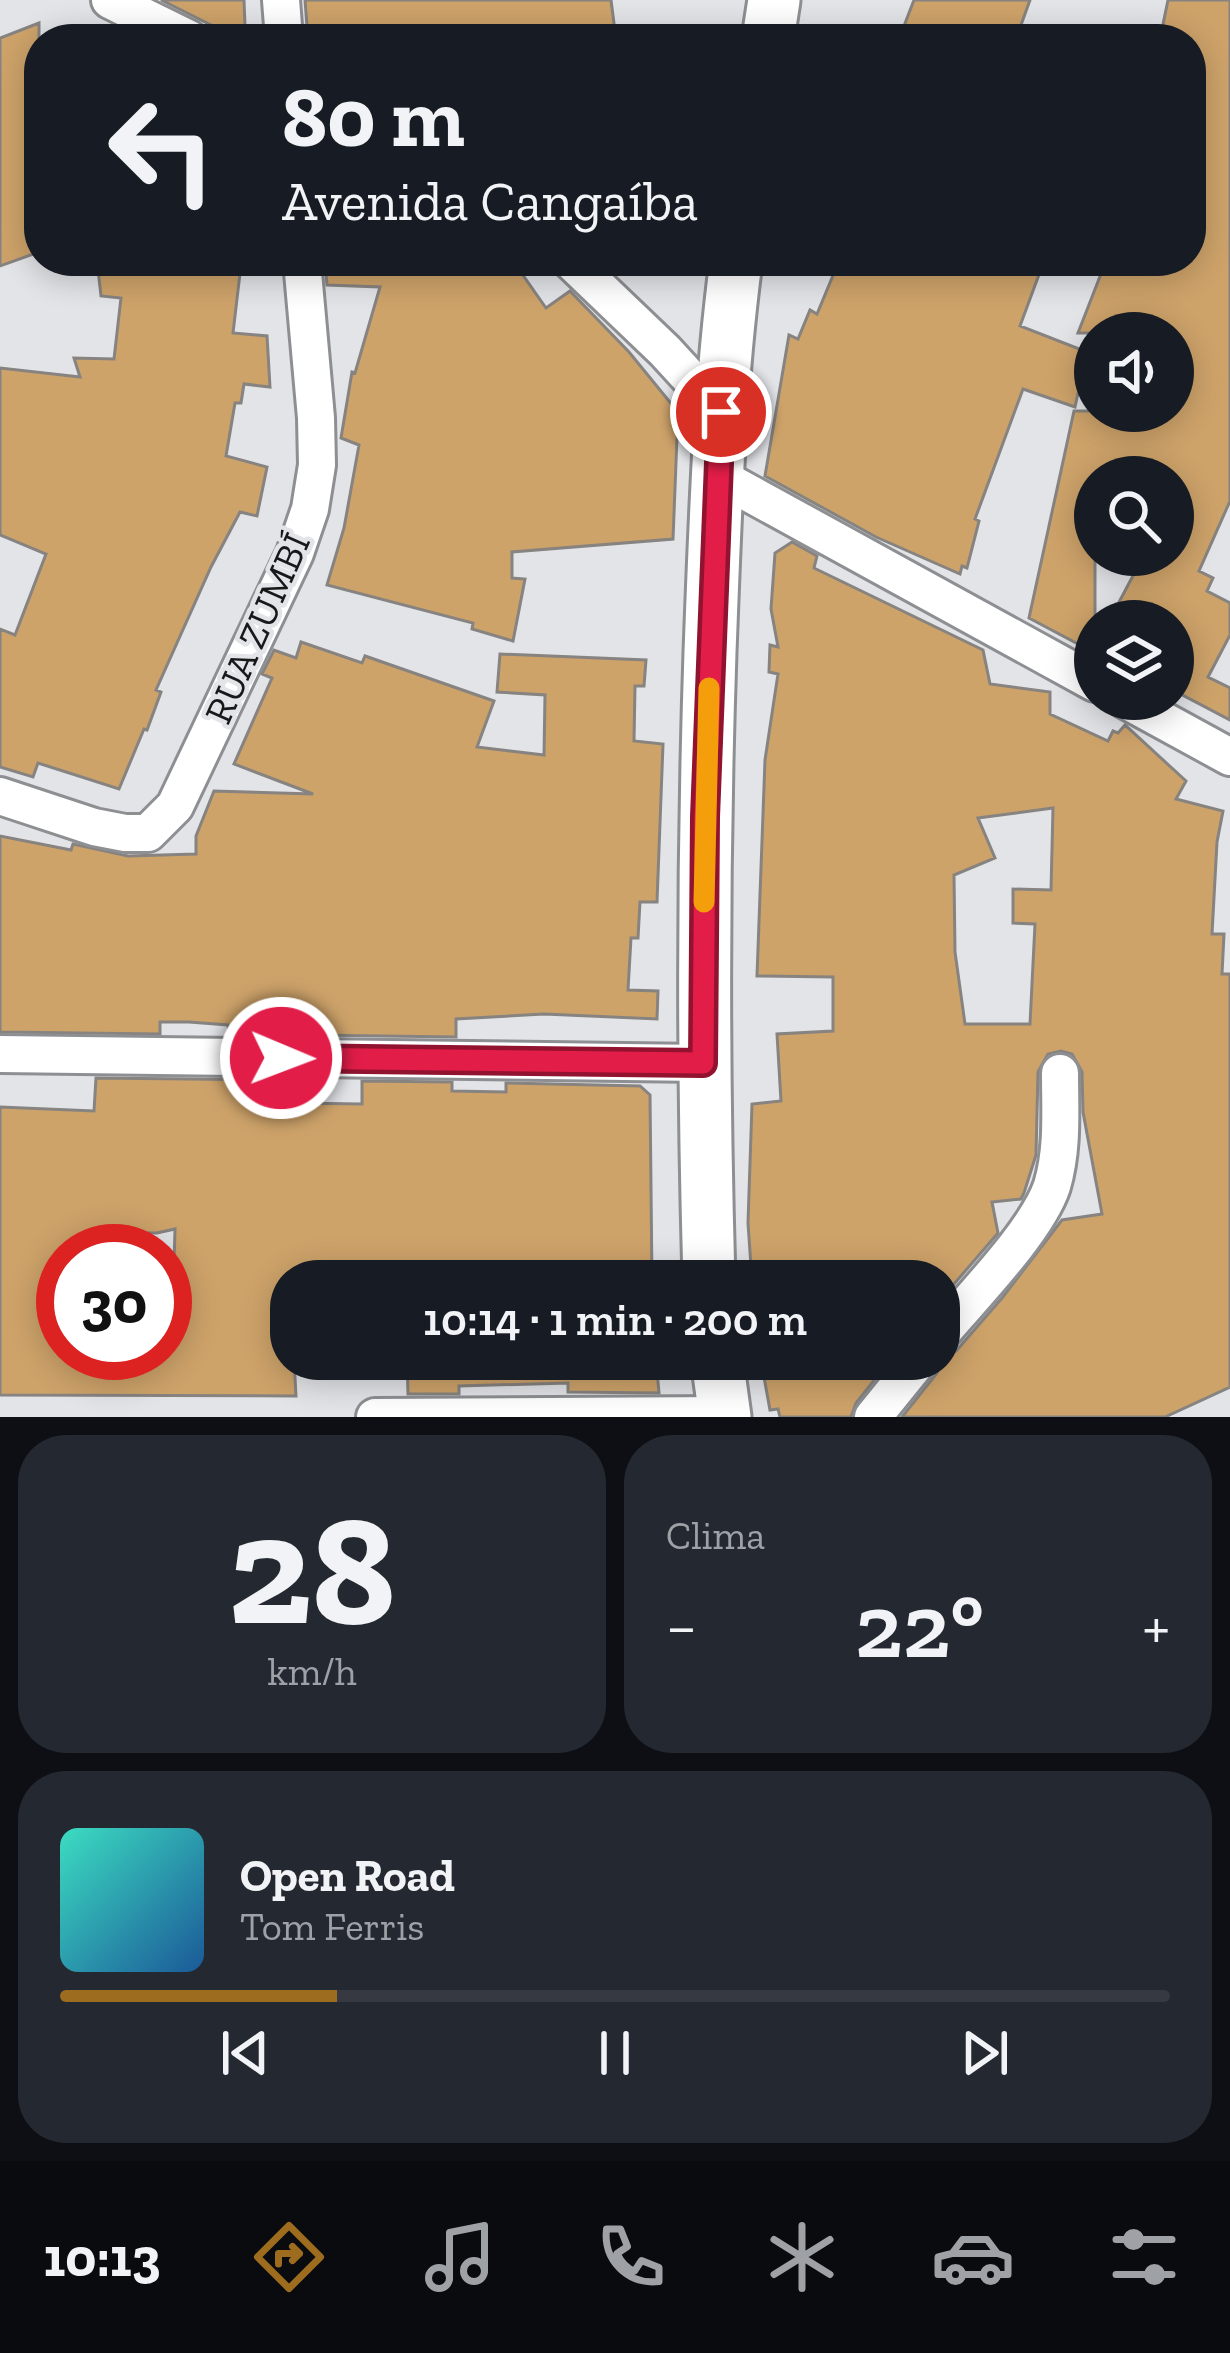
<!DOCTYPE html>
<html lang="pt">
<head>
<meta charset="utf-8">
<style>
	:root { --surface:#171b24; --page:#242831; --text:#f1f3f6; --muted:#9ea1a6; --line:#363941; --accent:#9d6c1f }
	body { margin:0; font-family:"Zilla Slab",serif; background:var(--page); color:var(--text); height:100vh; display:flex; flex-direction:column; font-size:45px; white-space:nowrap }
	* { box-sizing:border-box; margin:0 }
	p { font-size:39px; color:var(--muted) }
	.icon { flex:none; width:66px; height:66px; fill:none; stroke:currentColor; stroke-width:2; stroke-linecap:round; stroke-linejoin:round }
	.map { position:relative; height:1417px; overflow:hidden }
	.details { display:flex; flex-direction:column; gap:18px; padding:18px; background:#0d0f14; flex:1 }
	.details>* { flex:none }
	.guide { position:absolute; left:24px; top:24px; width:1182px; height:252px; border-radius:48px; box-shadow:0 6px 30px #0003; background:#171b24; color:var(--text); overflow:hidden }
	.buttons { position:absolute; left:1074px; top:312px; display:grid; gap:24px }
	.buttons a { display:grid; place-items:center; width:120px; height:120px; border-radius:50%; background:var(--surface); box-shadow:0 6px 30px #0003; font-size:60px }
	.speed { position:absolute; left:36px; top:1224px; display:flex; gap:24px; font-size:60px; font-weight:700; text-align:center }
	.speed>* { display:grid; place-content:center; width:156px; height:156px; border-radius:50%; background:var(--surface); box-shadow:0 6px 30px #0003; line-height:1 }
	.speed .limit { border:18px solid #d22; background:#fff; color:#111 }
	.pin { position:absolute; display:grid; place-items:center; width:102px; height:102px; color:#fff; margin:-51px; border:6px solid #fff; border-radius:50%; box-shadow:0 3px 12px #0007 }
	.me { position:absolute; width:132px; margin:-66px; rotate:91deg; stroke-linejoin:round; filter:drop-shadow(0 0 9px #0008) }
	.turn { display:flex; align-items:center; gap:42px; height:252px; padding:0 60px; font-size:54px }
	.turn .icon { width:156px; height:156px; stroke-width:2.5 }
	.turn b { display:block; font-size:84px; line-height:102px }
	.big { font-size:90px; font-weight:600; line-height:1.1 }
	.details .card { flex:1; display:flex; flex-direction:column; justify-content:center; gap:18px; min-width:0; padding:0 42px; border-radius:48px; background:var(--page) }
	.details .dial { align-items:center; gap:0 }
	.dial b { font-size:156px; line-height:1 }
	.song { display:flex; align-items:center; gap:36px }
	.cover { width:144px; height:144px; border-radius:18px; background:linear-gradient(135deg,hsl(170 70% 55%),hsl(210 70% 35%)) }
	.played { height:12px; border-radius:6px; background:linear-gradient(90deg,var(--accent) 25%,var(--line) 25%) }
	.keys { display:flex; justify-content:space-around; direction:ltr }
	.heat { display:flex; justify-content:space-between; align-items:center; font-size:66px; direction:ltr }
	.details .tiles { flex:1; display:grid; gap:18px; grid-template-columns:1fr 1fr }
	.card:last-child { grid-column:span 2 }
	.trip { position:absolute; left:270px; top:1260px; width:690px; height:120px; border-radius:48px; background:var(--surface); box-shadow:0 6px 30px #0003; font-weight:600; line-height:120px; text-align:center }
	.dock { display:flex; height:192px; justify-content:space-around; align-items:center; background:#090b0e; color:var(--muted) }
	.dock .icon { width:84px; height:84px }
	.dock .selected { color:var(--accent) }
	.dock b { font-size:54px; color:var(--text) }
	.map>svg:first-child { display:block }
	.building { fill:#cea36a; stroke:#868380; stroke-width:3; fill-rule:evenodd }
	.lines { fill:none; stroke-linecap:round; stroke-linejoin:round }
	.street-casing { stroke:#8d8f92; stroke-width:42 }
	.secondary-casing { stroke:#8d8f92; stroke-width:57 }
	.street { stroke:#fff; stroke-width:36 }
	.secondary { stroke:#fff; stroke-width:51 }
	.route-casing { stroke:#92132f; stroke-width:30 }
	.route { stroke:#e11d48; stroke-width:21 }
	.slow { stroke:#f59e0b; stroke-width:21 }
	.labels { text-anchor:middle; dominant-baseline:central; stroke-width:9; stroke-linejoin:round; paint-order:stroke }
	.street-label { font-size:39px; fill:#181819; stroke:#e3e4e8 }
</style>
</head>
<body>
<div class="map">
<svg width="1230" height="1417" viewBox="0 0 1230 1417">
	<rect width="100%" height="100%" fill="#e3e4e8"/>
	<!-- building -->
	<path class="building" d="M161,0h83l1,26 -14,9z
		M305,0h306l5,39h-308z
		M914,0h116l-14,39h-117z
		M1168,0h62v501l-31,70 14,7 -6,13 23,12v32l-22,42 22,11v32l-57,-30v-16l14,-28 -14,-7v-18h-64l35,-66h29v-78h-78v176l-66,-35 45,-207h99v-78h-95l28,-72h85v-222h-31z
		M39,23v88l-9,1 9,73v67l-39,14v-228z
		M97,261l144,4 -8,68 34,3 3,51 -26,-3 -3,19h-6l-9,53 41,11 -10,49 -17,-4 -29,55 -55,123 5,2 -14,38 -3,-1 -25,60 -81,-26 -5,14 -33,-10v-138l15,6 31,-81 -46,-19v-167l80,9 -6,-19 40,1 7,-61 -20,-2z
		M325,261h188l33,47 24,-17 59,61 49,60 -5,127 -161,13v26l13,1 -12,62 -41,-12 1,-6 -146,-38 17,-57 15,-83 -18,-7 11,-66 3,1 25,-86 -53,-2z
		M839,261h205l-24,65 67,26 -12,55 -52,-18 -48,130 4,2 -12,47 -5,-2 -2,8 -84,-37 -111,-61 24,-141 9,4 12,-29 7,4z
		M792,542l25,14 -3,12 169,82 7,34 60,8v22l58,27 5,-10 5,2 7,-8 61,56 -10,18 47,12 -6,31 -5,92h12l-2,40h8v413l-65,30h-263l35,-44 5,-14 14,-8 46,-53 60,-78 40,-6 -19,-102 -1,-40 -10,-18 -11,-3 -13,3 -10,18 -2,83 -12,38 -3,6 -29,3 6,31 -56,65 -3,-17h-187l-4,-58 4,-119 29,-3 -4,-67 56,-3v-54l-76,-1 8,-216 13,-86 -9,-2 1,-27 8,2 -7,-38 4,-56zM1053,808l-2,82 -38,-1v34l22,1 -5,100h-65l-10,-72 -1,-77 41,-17 -17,-40z
		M301,642l61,21 3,-7 129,45 -17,46 67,8 1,-60 -48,-3 3,-38 146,6 -2,26h-9l-1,55 29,3 -6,158h-17l-2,36h-7l-3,52 30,1 -1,28 -113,-5 -88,5v18l-227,-3 -1,-9 -39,-3h-29v12l-160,-2v-196l71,14 2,-6 55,12 68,-2v-18l18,-45 99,3 -79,-30 38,-86 -10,-4 12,-24 22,8z
		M96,1078l196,2 -1,23 71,1v-23l90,1v9l54,1v-9l134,3 10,9 2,186h-44v-7l-100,1v6h-217v78h3l2,37 -296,-1v-288l94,4zM175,1229l-2,70h-8v54h-102v-102h26l1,-19 67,1z
		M407,1359h249l3,34 -91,-1v-9l-109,3v8h-51z
		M779,1359h112l-35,44 -5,14h-71l-2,-8 -8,1 -8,-44 18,-3z"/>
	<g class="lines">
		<defs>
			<path id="street" d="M110,0l79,39
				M281,0l3,39
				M571,261l94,90 56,61
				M716,475l379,208
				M1124,699l106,58
				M0,796l94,31 31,6h23l27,-27 120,-253 15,-44 7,-44 -1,-47 -14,-157
				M0,1054l703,9
				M939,1336c32,-38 98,-105 113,-150 11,-37 8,-75 8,-113
				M375,1417l349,-2
				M873,1417l47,-58"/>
			<path id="secondary" d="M768,39l6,-39
				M709,1281c-6,-210 -6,-419 1,-629 5,-131 9,-261 26,-391
				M717,1359l8,58"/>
		</defs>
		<!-- street casing -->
		<use href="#street" class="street-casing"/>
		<!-- secondary casing -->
		<use href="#secondary" class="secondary-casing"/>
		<!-- street -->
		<use href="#street" class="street"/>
		<!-- secondary -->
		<use href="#secondary" class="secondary"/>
	</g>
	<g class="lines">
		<defs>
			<path id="route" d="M281,1058l422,5 2,-246 16,-405"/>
		</defs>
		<!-- route casing -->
		<use href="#route" class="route-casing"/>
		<!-- route -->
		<use href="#route" class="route"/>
		<!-- slow -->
		<path class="slow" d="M704,902l5,-214"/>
	</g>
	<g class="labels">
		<!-- street labels -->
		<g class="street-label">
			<text transform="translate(257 628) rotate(-66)">RUA ZUMBÍ</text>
		</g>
	</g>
</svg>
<div class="buttons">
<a><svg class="icon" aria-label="sound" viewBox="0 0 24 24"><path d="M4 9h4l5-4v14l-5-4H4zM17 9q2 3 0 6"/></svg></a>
<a><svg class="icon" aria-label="search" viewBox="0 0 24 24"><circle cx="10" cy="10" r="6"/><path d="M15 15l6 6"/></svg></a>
<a><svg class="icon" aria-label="layers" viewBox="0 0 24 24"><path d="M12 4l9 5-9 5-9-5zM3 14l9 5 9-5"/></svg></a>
</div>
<div class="speed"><div class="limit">30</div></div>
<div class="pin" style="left:721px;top:412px;background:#d93025"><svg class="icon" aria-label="arrive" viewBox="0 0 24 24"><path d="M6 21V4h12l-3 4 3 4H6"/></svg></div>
<svg class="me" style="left:281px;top:1058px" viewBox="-20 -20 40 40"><circle r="17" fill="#e11d48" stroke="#fff" stroke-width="3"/><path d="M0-11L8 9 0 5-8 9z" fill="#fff"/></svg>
<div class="trip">10:14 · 1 min · 200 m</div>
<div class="guide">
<div class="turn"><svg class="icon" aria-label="left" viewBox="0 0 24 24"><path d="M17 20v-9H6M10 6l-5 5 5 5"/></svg><div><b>80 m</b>Avenida Cangaíba</div></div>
</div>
</div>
<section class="details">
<div class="tiles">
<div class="card dial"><b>28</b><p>km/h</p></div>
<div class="card"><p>Clima</p>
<div class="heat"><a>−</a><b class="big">22°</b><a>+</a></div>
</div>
<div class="card">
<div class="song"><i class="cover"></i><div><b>Open Road</b><p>Tom Ferris</p></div></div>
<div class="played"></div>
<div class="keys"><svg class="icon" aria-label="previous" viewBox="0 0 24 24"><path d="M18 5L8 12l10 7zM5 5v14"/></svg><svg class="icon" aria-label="pause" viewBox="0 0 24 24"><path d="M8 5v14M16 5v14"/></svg><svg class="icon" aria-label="next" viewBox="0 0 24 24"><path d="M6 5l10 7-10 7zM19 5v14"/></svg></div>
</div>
</div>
</section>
<nav class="dock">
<b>10:13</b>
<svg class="icon selected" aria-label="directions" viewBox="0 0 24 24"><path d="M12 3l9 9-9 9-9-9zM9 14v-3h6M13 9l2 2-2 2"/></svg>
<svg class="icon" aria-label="music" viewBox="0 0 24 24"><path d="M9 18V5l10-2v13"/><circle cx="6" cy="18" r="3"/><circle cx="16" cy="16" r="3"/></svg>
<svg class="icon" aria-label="phone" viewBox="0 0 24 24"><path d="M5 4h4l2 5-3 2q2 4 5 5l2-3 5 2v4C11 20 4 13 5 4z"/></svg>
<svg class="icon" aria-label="climate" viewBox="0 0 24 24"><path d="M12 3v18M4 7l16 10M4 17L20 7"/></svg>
<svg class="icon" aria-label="car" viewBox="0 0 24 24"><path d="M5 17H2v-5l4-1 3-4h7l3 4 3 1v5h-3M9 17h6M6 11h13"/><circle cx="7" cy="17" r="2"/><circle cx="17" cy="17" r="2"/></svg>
<svg class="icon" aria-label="filters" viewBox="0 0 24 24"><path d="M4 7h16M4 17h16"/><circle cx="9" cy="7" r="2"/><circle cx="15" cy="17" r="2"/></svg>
</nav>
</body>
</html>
